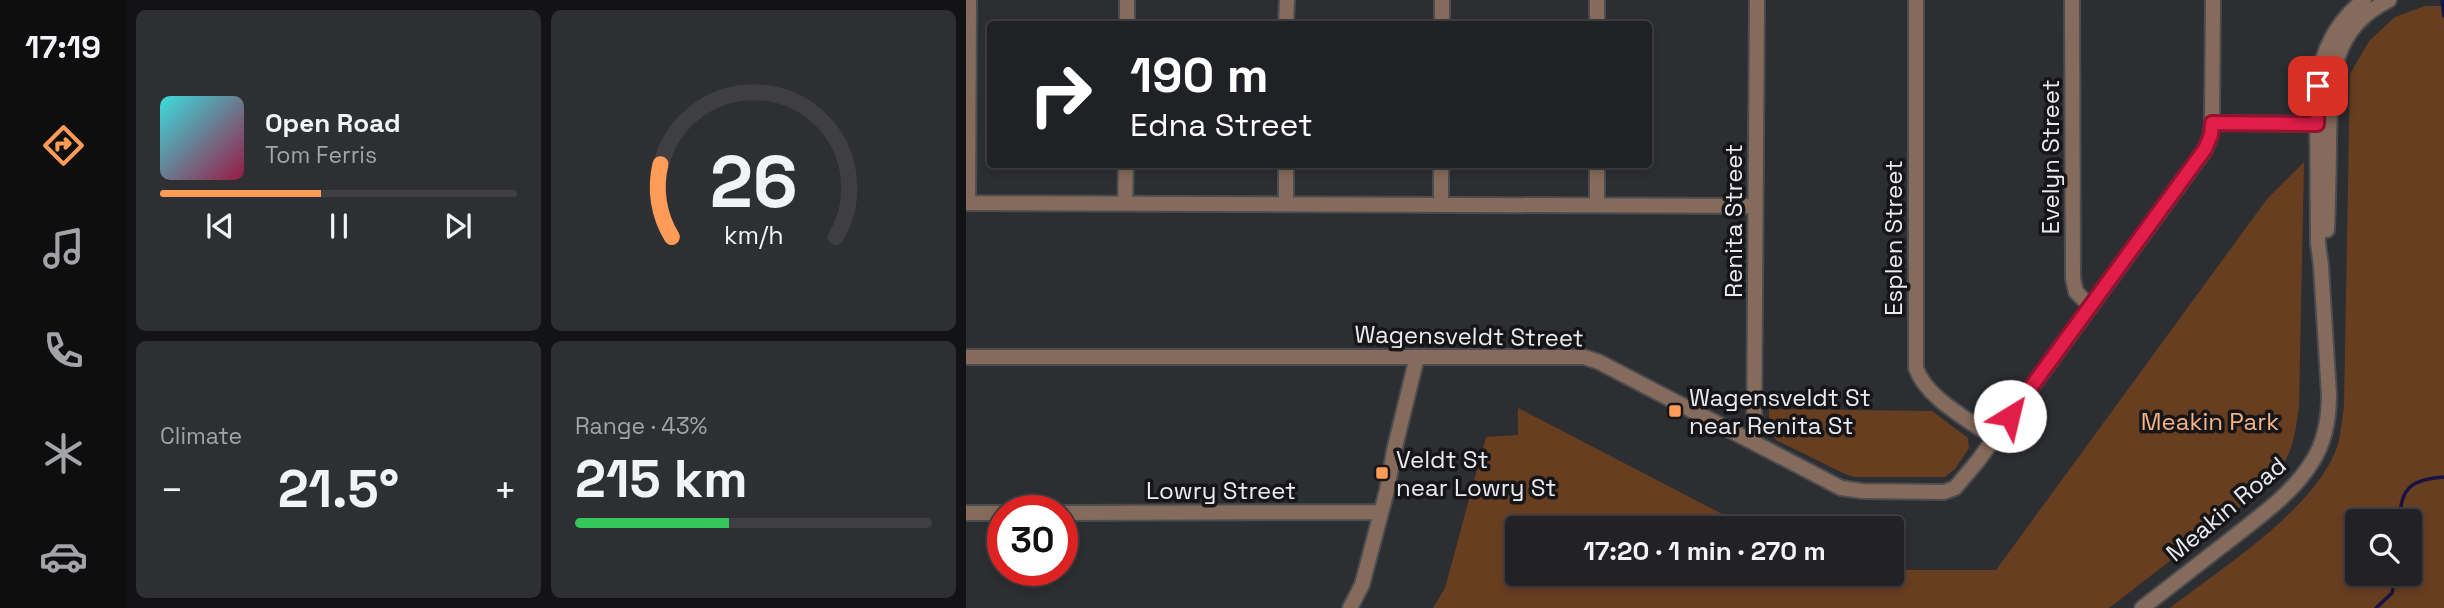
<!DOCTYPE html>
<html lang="en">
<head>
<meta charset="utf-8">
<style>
	:root { --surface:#222226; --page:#2e2f32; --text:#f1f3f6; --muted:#a2a4a7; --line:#3f3f43; --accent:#fe9c57 }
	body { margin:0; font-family:"Space Grotesk",sans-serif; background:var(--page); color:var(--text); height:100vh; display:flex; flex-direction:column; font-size:26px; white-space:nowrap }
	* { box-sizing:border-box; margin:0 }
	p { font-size:23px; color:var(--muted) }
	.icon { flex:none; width:38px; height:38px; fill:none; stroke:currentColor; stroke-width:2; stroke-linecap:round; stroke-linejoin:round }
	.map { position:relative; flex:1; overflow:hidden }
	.side { display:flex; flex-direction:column; gap:10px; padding:10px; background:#131315; width:840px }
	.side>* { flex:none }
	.banner { position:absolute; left:21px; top:21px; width:665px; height:147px; border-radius:7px; box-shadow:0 4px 10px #0003,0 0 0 2px var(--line); background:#202124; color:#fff; overflow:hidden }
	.buttons { position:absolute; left:1379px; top:509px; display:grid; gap:14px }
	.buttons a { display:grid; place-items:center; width:77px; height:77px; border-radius:7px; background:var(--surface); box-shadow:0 4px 10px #0003,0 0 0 2px var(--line); font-size:35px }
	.speed { position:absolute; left:21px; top:495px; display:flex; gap:14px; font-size:35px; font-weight:700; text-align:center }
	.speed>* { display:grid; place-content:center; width:91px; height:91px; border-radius:50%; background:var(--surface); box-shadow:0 4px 10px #0003,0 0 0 2px var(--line); line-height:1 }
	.speed .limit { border:10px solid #d22; background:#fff; color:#111 }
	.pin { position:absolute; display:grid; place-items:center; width:60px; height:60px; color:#fff; margin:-30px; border-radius:14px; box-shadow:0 4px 10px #0006 }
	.me { position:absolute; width:77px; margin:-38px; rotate:36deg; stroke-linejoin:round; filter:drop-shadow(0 0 5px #0008) }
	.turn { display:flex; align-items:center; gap:24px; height:147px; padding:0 28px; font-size:32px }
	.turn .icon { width:91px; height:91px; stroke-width:2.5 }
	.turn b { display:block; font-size:49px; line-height:60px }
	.big { font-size:52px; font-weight:800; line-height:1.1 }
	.side .widget { flex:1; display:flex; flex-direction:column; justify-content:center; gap:10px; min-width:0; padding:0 24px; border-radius:10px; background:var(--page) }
	.side .dial { align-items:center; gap:0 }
	.dial svg { height:182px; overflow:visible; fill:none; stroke:var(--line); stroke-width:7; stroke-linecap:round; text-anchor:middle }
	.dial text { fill:var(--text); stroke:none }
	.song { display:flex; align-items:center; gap:21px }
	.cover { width:84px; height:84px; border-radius:10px; background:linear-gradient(135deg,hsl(180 70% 55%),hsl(340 70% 35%)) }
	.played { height:7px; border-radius:4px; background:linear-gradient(90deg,var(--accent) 45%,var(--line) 45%) }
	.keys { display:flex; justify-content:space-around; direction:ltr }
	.heat { display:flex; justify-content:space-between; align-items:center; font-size:38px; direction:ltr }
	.charge { height:10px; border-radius:5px; background:linear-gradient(90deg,#34c759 43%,var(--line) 0) }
	.side .tiles { flex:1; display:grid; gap:10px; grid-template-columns:repeat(2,1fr) }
	.trip { position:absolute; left:539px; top:516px; width:399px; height:70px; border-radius:7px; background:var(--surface); box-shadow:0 4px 10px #0003,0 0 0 2px var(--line); font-weight:800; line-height:70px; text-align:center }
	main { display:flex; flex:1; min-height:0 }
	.tabs { display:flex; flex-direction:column; width:126px; justify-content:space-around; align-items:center; background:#0e0e0f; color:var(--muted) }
	.tabs .icon { width:49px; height:49px }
	.tabs .on { color:var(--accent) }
	.tabs b { font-size:32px; color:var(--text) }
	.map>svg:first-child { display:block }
	.green { fill:#683e21; fill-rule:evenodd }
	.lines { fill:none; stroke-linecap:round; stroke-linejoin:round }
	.stream { stroke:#181345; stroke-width:3.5 }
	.minor-casing { stroke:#4b4c50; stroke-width:18 }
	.tertiary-casing { stroke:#4b4c50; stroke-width:18 }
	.minor { stroke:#856b5b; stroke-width:14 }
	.tertiary { stroke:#856b5b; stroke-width:14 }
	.route-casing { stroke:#92132f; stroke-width:18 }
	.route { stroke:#e11d48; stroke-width:12 }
	.poi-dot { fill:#fe9c57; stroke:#161618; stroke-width:2.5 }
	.labels { text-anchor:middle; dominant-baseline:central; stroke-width:7; stroke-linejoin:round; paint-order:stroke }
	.street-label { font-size:24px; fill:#eaebee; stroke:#161618 }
	.poi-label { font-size:24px; fill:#eaebee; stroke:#161618; text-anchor:start }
	.park-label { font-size:24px; fill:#f4b287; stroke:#161618 }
</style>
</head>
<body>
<main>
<nav class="tabs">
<b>17:19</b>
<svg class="icon on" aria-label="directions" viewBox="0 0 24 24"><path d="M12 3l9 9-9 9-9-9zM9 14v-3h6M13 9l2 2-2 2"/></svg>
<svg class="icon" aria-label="music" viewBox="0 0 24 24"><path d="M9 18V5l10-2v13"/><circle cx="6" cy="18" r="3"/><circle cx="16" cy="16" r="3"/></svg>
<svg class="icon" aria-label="phone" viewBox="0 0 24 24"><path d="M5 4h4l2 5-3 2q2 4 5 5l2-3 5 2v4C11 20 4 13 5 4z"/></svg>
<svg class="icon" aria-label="climate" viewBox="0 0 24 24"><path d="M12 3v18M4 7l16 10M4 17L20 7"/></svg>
<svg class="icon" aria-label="car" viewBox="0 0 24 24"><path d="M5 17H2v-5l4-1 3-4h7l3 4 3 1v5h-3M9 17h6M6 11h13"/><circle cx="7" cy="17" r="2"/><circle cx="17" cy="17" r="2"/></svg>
</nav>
<section class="side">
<div class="tiles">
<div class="widget">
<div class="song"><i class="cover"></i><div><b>Open Road</b><p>Tom Ferris</p></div></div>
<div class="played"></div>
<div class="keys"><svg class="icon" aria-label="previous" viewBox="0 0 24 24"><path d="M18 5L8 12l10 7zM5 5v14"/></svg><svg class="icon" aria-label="pause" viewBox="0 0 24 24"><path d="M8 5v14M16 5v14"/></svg><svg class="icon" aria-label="next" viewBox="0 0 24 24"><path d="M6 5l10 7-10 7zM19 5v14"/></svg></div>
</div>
<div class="widget dial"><svg viewBox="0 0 100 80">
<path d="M14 69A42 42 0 1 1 86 69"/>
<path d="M14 69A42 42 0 0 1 9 37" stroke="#fe9c57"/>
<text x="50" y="56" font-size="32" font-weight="700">26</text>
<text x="50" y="72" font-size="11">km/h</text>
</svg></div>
<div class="widget"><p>Climate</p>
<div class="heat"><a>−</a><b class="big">21.5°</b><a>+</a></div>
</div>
<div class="widget"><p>Range · 43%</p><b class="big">215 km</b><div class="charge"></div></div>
</div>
</section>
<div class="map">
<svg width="1478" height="608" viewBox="0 0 1478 608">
	<rect width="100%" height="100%" fill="#2d2e32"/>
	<!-- green -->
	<path class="green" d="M1459,6h19v602h-274c51,-40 148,-100 168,-164 3,-11 4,-25 6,-37l6,-333 19,-33 26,-24zM1391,522h53v52h-53z
		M1338,162l-5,244c-5,37 -7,51 -32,80l-158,122h-676l12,-20 41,-151 32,-2v-27l231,120h-232v46h375v-4h104l271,-371z
		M803,409l163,2 36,27 1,10 -14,21 -10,8h-91l-9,-3 -69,-34 -7,-13z"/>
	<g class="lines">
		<!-- stream -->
		<path class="stream" d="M1476,0l2,16
			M1434,522c-1,-34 12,-43 44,-45
			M1410,608l16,-15 4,-19"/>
		<defs>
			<path id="minor" d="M950,0v368c10,30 52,51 78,70
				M1106,0l1,279 3,13 14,14
				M161,24v-24
				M320,24l1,-24
				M476,24v-24
				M631,24v-24
				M1246,123l115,1
				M0,203l789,3
				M2,203l1,-203
				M159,204l1,-40
				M320,204v-40
				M475,205v-41
				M631,205v-41
				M0,357h618l15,5 242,126 21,3 82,1 11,-4 22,-26 228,-312 6,-15 1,-12 1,-123
				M788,443l3,-443
				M0,513h37
				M96,513l318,-1
				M384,608l12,-23 25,-95 7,-39 23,-94"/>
			<path id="tertiary" d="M1361,230c1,-30 2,-61 2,-91 2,-58 0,-109 60,-139
				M1176,608c30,-23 59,-46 89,-69 29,-23 62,-46 81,-77 13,-20 17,-44 17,-67l-8,-129 -3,-23 -1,-157c5,-35 18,-63 47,-86"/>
		</defs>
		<!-- minor casing -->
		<use href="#minor" class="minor-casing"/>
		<!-- tertiary casing -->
		<use href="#tertiary" class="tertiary-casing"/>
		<!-- minor -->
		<use href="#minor" class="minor"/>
		<!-- tertiary -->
		<use href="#tertiary" class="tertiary"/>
	</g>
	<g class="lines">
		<defs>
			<path id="route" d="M1044,416l195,-267 6,-14 1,-12 105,1 1,-38"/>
		</defs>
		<!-- route casing -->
		<use href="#route" class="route-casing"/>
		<!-- route -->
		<use href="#route" class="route"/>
	</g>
	<!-- markers -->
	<g class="poi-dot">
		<rect x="702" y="404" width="14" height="14" rx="3.5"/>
		<rect x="409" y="466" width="14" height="14" rx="3.5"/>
	</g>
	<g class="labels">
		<!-- street labels -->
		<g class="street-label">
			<text transform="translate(1084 157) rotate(-90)">Evelyn Street</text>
			<text transform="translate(767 221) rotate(-90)">Renita Street</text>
			<text transform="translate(927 238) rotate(-90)">Esplen Street</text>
			<text transform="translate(503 336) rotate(1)">Wagensveldt Street</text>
			<text x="255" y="490">Lowry Street</text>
			<text transform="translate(1260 509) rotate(-40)">Meakin Road</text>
		</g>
		<!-- poi labels -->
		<g class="poi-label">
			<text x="723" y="397">Wagensveldt St<tspan x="723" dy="28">near Renita St</tspan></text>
			<text x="430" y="459">Veldt St<tspan x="430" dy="28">near Lowry St</tspan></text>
		</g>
		<!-- park labels -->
		<g class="park-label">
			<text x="1244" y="421">Meakin Park</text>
		</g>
	</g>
</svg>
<div class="buttons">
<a><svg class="icon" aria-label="search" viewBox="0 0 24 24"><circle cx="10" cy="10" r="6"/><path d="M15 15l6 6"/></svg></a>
</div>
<div class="speed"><div class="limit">30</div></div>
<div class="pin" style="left:1352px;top:86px;background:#d93025"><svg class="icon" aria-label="arrive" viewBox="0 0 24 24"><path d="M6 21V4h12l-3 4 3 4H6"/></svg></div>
<svg class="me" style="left:1044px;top:416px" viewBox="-20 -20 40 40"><circle r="19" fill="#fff"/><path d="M0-13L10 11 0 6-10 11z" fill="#e11d48"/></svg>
<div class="trip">17:20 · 1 min · 270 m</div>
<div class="banner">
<div class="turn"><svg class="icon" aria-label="right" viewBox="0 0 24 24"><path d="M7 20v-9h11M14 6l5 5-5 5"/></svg><div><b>190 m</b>Edna Street</div></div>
</div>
</div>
</main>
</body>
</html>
